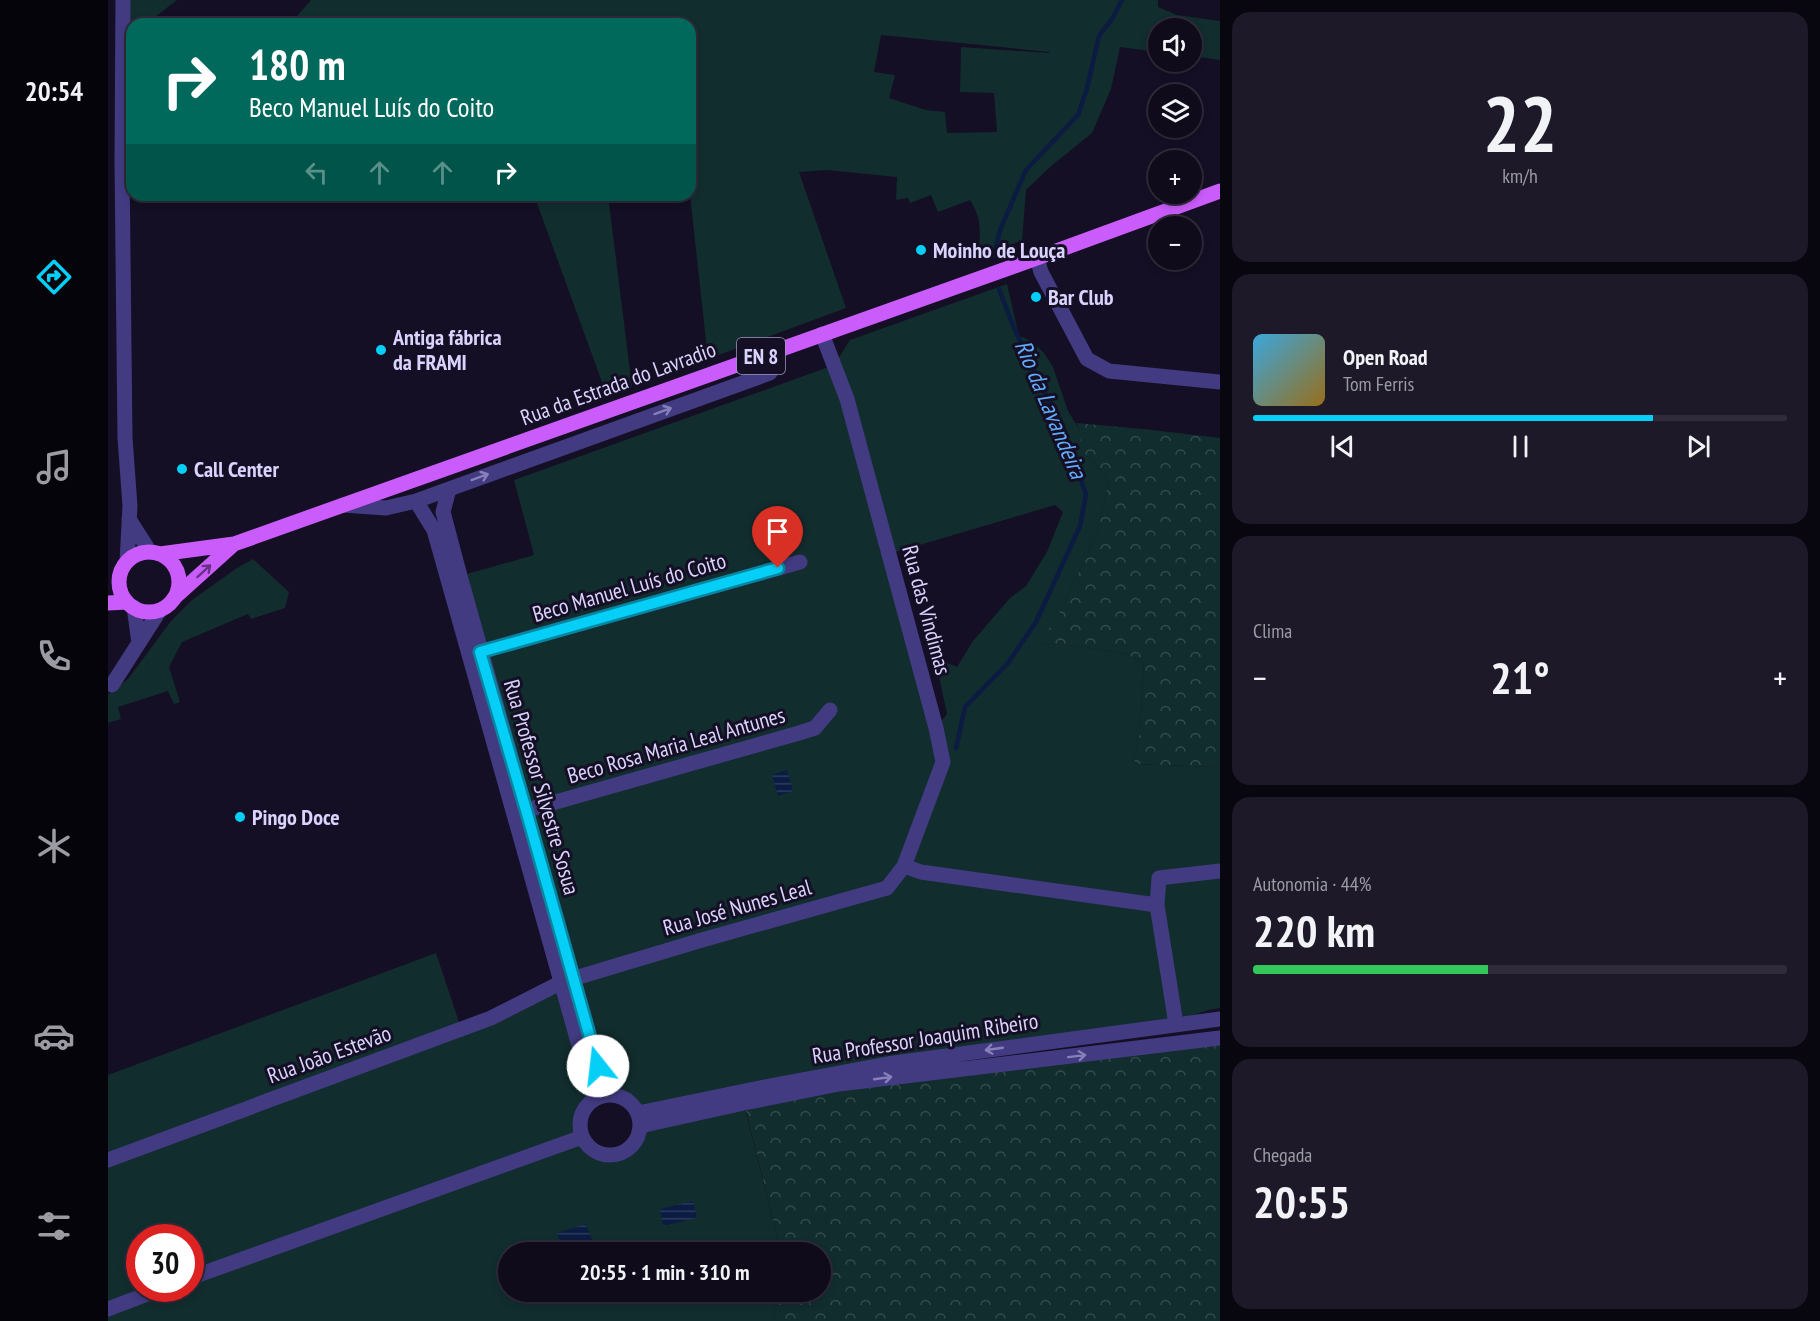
<!DOCTYPE html>
<html lang="pt">
<head>
<meta charset="utf-8">
<style>
	:root { --surface:#0f0b1b; --page:#1d1928; --text:#f1f3f6; --muted:#9b9ba3; --line:#2f2b3a; --accent:#06cff7 }
	body { margin:0; font-family:"PT Sans Narrow",sans-serif; background:var(--page); color:var(--text); height:100vh; display:flex; flex-direction:column; font-size:22px; white-space:nowrap }
	* { box-sizing:border-box; margin:0 }
	p { font-size:20px; color:var(--muted) }
	.icon { flex:none; width:33px; height:33px; fill:none; stroke:currentColor; stroke-width:2; stroke-linecap:round; stroke-linejoin:round }
	.map { position:relative; flex:1; overflow:hidden }
	.sheet { display:flex; flex-direction:column; gap:12px; padding:12px; background:#08060f; width:600px }
	.sheet>* { flex:none }
	.hud { position:absolute; left:18px; top:18px; width:570px; height:183px; border-radius:18px; box-shadow:0 3px 9px #0003,0 0 0 2px var(--line); background:#00695c; color:#fff; overflow:hidden }
	.controls { position:absolute; left:1040px; top:18px; display:grid; gap:12px }
	.controls a { display:grid; place-items:center; width:54px; height:54px; border-radius:50%; background:var(--surface); box-shadow:0 3px 9px #0003,0 0 0 2px var(--line); font-size:30px }
	.speed { position:absolute; left:18px; top:1224px; display:flex; gap:12px; font-size:30px; font-weight:700; text-align:center }
	.speed>* { display:grid; place-content:center; width:78px; height:78px; border-radius:50%; background:var(--surface); box-shadow:0 3px 9px #0003,0 0 0 2px var(--line); line-height:1 }
	.speed .limit { border:9px solid #d22; background:#fff; color:#111 }
	.pin { position:absolute; display:grid; place-items:center; width:51px; height:51px; color:#fff; margin:-62px -26px; border-radius:50% 50% 50% 0; rotate:-45deg; box-shadow:0 0 6px #0007 }
	.pin .icon { rotate:45deg }
	.me { position:absolute; width:66px; margin:-33px; rotate:344deg; stroke-linejoin:round; filter:drop-shadow(0 0 4px #0008) }
	.turn { display:flex; align-items:center; gap:21px; height:126px; padding:0 24px; font-size:27px }
	.turn .icon { width:78px; height:78px; stroke-width:2.5 }
	.turn b { display:block; font-size:42px; line-height:51px }
	.lanes { display:flex; align-items:center; height:57px; padding:0 24px; background:#0003; justify-content:center; gap:30px; direction:ltr }
	.lanes .off { opacity:.35 }
	.big { font-size:45px; font-weight:800; line-height:1.1 }
	.sheet .widget { flex:1; display:flex; flex-direction:column; justify-content:center; gap:9px; min-width:0; padding:0 21px; border-radius:18px; background:var(--page) }
	.sheet .dial { align-items:center; gap:0 }
	.dial b { font-size:78px; line-height:1 }
	.song { display:flex; align-items:center; gap:18px }
	.cover { width:72px; height:72px; border-radius:9px; background:linear-gradient(135deg,hsl(200 70% 55%),hsl(40 70% 35%)) }
	.played { height:6px; border-radius:3px; background:linear-gradient(90deg,var(--accent) 75%,var(--line) 75%) }
	.keys { display:flex; justify-content:space-around; direction:ltr }
	.heat { display:flex; justify-content:space-between; align-items:center; font-size:33px; direction:ltr }
	.charge { height:9px; border-radius:4px; background:linear-gradient(90deg,#34c759 44%,var(--line) 0) }
	.trip { position:absolute; left:390px; top:1242px; width:333px; height:60px; border-radius:30px; background:var(--surface); box-shadow:0 3px 9px #0003,0 0 0 2px var(--line); font-weight:800; line-height:60px; text-align:center }
	main { display:flex; flex:1; min-height:0 }
	.tabs { display:flex; flex-direction:column; width:108px; justify-content:space-around; align-items:center; background:#06040b; color:var(--muted) }
	.tabs .icon { width:42px; height:42px }
	.tabs .on { color:var(--accent) }
	.tabs b { font-size:27px; color:var(--text) }
	.map>svg:first-child { display:block }
	.green { fill:#122d2e; fill-rule:evenodd }
	.forest { fill:url(#forest-crowns) }
	.water { fill:url(#water-rules) }
	.lines { fill:none; stroke-linecap:round; stroke-linejoin:round }
	.stream { stroke:#0b1b41; stroke-width:4.5 }
	.street { stroke:#423b82; stroke-width:15 }
	.primary { stroke:#ca5cfb; stroke-width:15 }
	.oneway { stroke:#867fba }
	.oneway2 { stroke:#663285 }
	.route-casing { stroke:#0487a1; stroke-width:15 }
	.route { stroke:#06cff7; stroke-width:10 }
	.poi-dot { fill:#06cff7; stroke:#140f24; stroke-width:2 }
	.labels { text-anchor:middle; dominant-baseline:central; stroke-width:6; stroke-linejoin:round; paint-order:stroke }
	.shield { fill:#140f24; stroke:#9f98bd; stroke-width:1.5 }
	.shield-label { font-size:21px; font-weight:bold; fill:#dad3fe }
	.poi-label { font-size:22px; font-weight:bold; fill:#dad3fe; stroke:#140f24; text-anchor:start }
	.street-label { font-size:22px; fill:#dad3fe; stroke:#140f24 }
	.water-label { font-size:24px; font-style:italic; fill:#63abfb; stroke:#140f24 }
</style>
</head>
<body>
<main>
<nav class="tabs">
<b>20:54</b>
<svg class="icon on" aria-label="directions" viewBox="0 0 24 24"><path d="M12 3l9 9-9 9-9-9zM9 14v-3h6M13 9l2 2-2 2"/></svg>
<svg class="icon" aria-label="music" viewBox="0 0 24 24"><path d="M9 18V5l10-2v13"/><circle cx="6" cy="18" r="3"/><circle cx="16" cy="16" r="3"/></svg>
<svg class="icon" aria-label="phone" viewBox="0 0 24 24"><path d="M5 4h4l2 5-3 2q2 4 5 5l2-3 5 2v4C11 20 4 13 5 4z"/></svg>
<svg class="icon" aria-label="climate" viewBox="0 0 24 24"><path d="M12 3v18M4 7l16 10M4 17L20 7"/></svg>
<svg class="icon" aria-label="car" viewBox="0 0 24 24"><path d="M5 17H2v-5l4-1 3-4h7l3 4 3 1v5h-3M9 17h6M6 11h13"/><circle cx="7" cy="17" r="2"/><circle cx="17" cy="17" r="2"/></svg>
<svg class="icon" aria-label="filters" viewBox="0 0 24 24"><path d="M4 7h16M4 17h16"/><circle cx="9" cy="7" r="2"/><circle cx="15" cy="17" r="2"/></svg>
</nav>
<div class="map">
<svg width="1112" height="1321" viewBox="0 0 1112 1321">
	<defs>
		<pattern id="forest-crowns" width="20" height="18" patternUnits="userSpaceOnUse" patternTransform="scale(1.5)"><rect width="20" height="18" fill="#122d2e"/><path d="M2 6a3 3 0 1 1 6 0M12 15a3 3 0 1 1 6 0" fill="none" stroke="#344b4d"/></pattern>
		<pattern id="water-rules" width="6" height="5" patternUnits="userSpaceOnUse" patternTransform="scale(1.5)"><rect width="6" height="5" fill="#0b1b41"/><path d="M0 2.5h6" fill="none" stroke="#2e3b5e"/></pattern>
	</defs>
	<rect width="100%" height="100%" fill="#140f24"/>
	<!-- green -->
	<path class="green" d="M16,0h53l-31,24h-14v50l-10,-6z
		M203,0h847v7l19,8 43,6v39l-29,-4v-28h-33v24l-38,-5 -9,42 -19,44 -42,34 -24,23 -4,50 -44,18c2,-23 5,-38 -8,-58l-32,12 -7,-17 -21,8 -2,-5 -12,2 1,-23 -70,-7 -28,2 47,136 -138,51 -18,-164v-171h-400zM773,35l168,17v1l-88,-6 -1,45 34,1 3,39 -50,1 -2,-21 -19,-2 -37,-12 6,-23 -21,-3z
		M426,195h74l24,192 -25,9z
		M899,284l12,52 13,5 12,12 9,14 15,44 12,20v20l12,9 17,21 -12,50 -11,27 -12,23 -11,26 -13,23 -9,13 44,4 41,7 18,9 -4,67 -6,34 86,3v241l-11,2 -53,17 -415,66 38,151 -1,8h-270v40h268l-2,29h-666v-246l328,-122 25,75 101,-46 27,121c-8,9 -12,22 -7,34 5,11 14,17 25,17 43,2 43,-56 3,-59l-150,-519 74,-21 -20,-75 320,-115 16,-25zM947,505l8,7 -16,40 -21,34 -16,12 -37,43 -16,26 -22,-9 12,56 -11,14 -47,-174zM32,1238h50v50h-50z
		M145,559l36,33 -4,16 -34,11 -3,-5 -66,28 -13,25 11,35 -6,2 -6,-13 -50,16 3,12 -13,4v-29l20,-15 43,-58 21,-21 45,-32z"/>
	<!-- forest -->
	<path class="forest" d="M968,423l76,7 68,8v329l-86,-3 6,-34 4,-67 -18,-9 -41,-7 -45,-4 23,-36 11,-26 12,-23 11,-27 12,-50 -17,-21 -12,-9v-20z
		M1112,1041v280h-446l2,-29h44v-40h-42l1,-8 -35,-141z"/>
	<!-- water -->
	<path class="water" d="M679,770l6,21 -15,5 -6,-21z
		M585,1201l4,17 -34,8 -3,-17z
		M478,1224l6,16 -29,9 -6,-16z"/>
	<g class="lines">
		<!-- stream -->
		<path class="stream" d="M886,256l6,-26 26,-60 52,-55 9,-27 12,-52 13,-17 10,-19
			M848,748l9,-41 43,-44 28,-41 44,-96 6,-32 -25,-68 -47,-98 -15,-39"/>
		<!-- street -->
		<path class="street" d="M15,0l-1,161 3,277 5,68 -3,56
			M929,258l4,14 46,87 22,12 111,11
			M341,489l-6,23 17,64 138,490 12,29
			M308,501l18,29 160,569
			M235,505l43,3 30,-7 354,-128 9,-23
			M21,519l21,33
			M26,607l5,36
			M364,654l328,-92
			M4,685l48,-75
			M409,813l282,-80 16,-5 15,-18
			M796,866l17,6 236,33
			M1068,1024l-19,-119 2,-27 61,-7
			M472 1125a30 30 0 1 1 60 0a30 30 0 1 1-60 0Z
			M530,1113l142,-29 114,-21 326,-44
			M532,1126l104,-23 95,-19 381,-46
			M0,1160l383,-142 71,-36 140,-42 185,-52 17,-22 39,-104 -7,-34 -89,-329 -25,-65
			M82,1278l392,-141
			M0,1309l55,-21"/>
		<!-- primary -->
		<path class="primary" d="M11 582a30 30 0 1 1 60 0a30 30 0 1 1-60 0Z
			M52,554l74,-10 803,-286 183,-67
			M66,598l60,-54
			M0,603l19,-1"/>
	</g>
	<!-- one-way arrows -->
	<defs><path id="oneway-shaft" d="M-6 0H5M1.5-3L5.5 0L1.5 3" fill="none" stroke-width="1.6" stroke-linecap="round" stroke-linejoin="round" transform="scale(1.5)"/></defs>
	<g class="oneway">
		<use href="#oneway-shaft" transform="translate(555 411) rotate(-20)"/>
		<use href="#oneway-shaft" transform="translate(372 477) rotate(-20)"/>
		<use href="#oneway-shaft" transform="translate(886 1049) rotate(172)"/>
		<use href="#oneway-shaft" transform="translate(969 1056) rotate(-7)"/>
		<use href="#oneway-shaft" transform="translate(775 1078) rotate(-8)"/>
	</g>
	<use class="oneway2" href="#oneway-shaft" transform="translate(96 571) rotate(-42)"/>
	<g class="lines">
		<defs>
			<path id="route" d="M490,1066l-72,-256 -46,-158 298,-84"/>
		</defs>
		<!-- route casing -->
		<use href="#route" class="route-casing"/>
		<!-- route -->
		<use href="#route" class="route"/>
	</g>
	<!-- markers -->
	<g class="poi-dot">
		<circle cx="813" cy="250" r="6"/>
		<circle cx="928" cy="297" r="6"/>
		<circle cx="273" cy="350" r="6"/>
		<circle cx="74" cy="469" r="6"/>
		<circle cx="132" cy="817" r="6"/>
	</g>
	<g class="labels">
		<!-- shield labels -->
		<rect class="shield" x="629" y="338" width="48" height="36" rx="4.5"/>
		<g class="shield-label">
			<text x="653" y="356">EN 8</text>
		</g>
		<!-- poi labels -->
		<g class="poi-label">
			<text x="825" y="250">Moinho de Louça</text>
			<text x="940" y="297">Bar Club</text>
			<text x="285" y="337">Antiga fábrica<tspan x="285" dy="25">da FRAMI</tspan></text>
			<text x="86" y="469">Call Center</text>
			<text x="144" y="817">Pingo Doce</text>
		</g>
		<!-- street labels -->
		<g class="street-label">
			<text transform="translate(510 383) rotate(-20)">Rua da Estrada do Lavradio</text>
			<text transform="translate(521 587) rotate(-16)">Beco Manuel Luís do Coito</text>
			<text transform="translate(819 610) rotate(75)">Rua das Vindimas</text>
			<text transform="translate(568 745) rotate(-16)">Beco Rosa Maria Leal Antunes</text>
			<text transform="translate(434 787) rotate(74)">Rua Professor Silvestre Sosua</text>
			<text transform="translate(629 907) rotate(-16)">Rua José Nunes Leal</text>
			<text transform="translate(817 1038) rotate(-9)">Rua Professor Joaquim Ribeiro</text>
			<text transform="translate(221 1054) rotate(-20)">Rua João Estevão</text>
		</g>
		<!-- water labels -->
		<g class="water-label">
			<text transform="translate(943 409) rotate(67)">Rio da Lavandeira</text>
		</g>
	</g>
</svg>
<div class="controls">
<a><svg class="icon" aria-label="sound" viewBox="0 0 24 24"><path d="M4 9h4l5-4v14l-5-4H4zM17 9q2 3 0 6"/></svg></a>
<a><svg class="icon" aria-label="layers" viewBox="0 0 24 24"><path d="M12 4l9 5-9 5-9-5zM3 14l9 5 9-5"/></svg></a>
<a>+</a>
<a>−</a>
</div>
<div class="speed"><div class="limit">30</div></div>
<div class="pin" style="left:670px;top:568px;background:#d93025"><svg class="icon" aria-label="arrive" viewBox="0 0 24 24"><path d="M6 21V4h12l-3 4 3 4H6"/></svg></div>
<svg class="me" style="left:490px;top:1066px" viewBox="-20 -20 40 40"><circle r="19" fill="#fff"/><path d="M0-13L10 11 0 6-10 11z" fill="#06cff7"/></svg>
<div class="trip">20:55 · 1 min · 310 m</div>
<div class="hud">
<div class="turn"><svg class="icon" aria-label="right" viewBox="0 0 24 24"><path d="M7 20v-9h11M14 6l5 5-5 5"/></svg><div><b>180 m</b>Beco Manuel Luís do Coito</div></div>
<div class="lanes"><svg class="icon off" aria-label="left" viewBox="0 0 24 24"><path d="M17 20v-9H6M10 6l-5 5 5 5"/></svg><svg class="icon off" aria-label="ahead" viewBox="0 0 24 24"><path d="M12 20V5M6 11l6-6 6 6"/></svg><svg class="icon off" aria-label="ahead" viewBox="0 0 24 24"><path d="M12 20V5M6 11l6-6 6 6"/></svg><svg class="icon" aria-label="right" viewBox="0 0 24 24"><path d="M7 20v-9h11M14 6l5 5-5 5"/></svg></div>
</div>
</div>
<section class="sheet">
<div class="widget dial"><b>22</b><p>km/h</p></div>
<div class="widget">
<div class="song"><i class="cover"></i><div><b>Open Road</b><p>Tom Ferris</p></div></div>
<div class="played"></div>
<div class="keys"><svg class="icon" aria-label="previous" viewBox="0 0 24 24"><path d="M18 5L8 12l10 7zM5 5v14"/></svg><svg class="icon" aria-label="pause" viewBox="0 0 24 24"><path d="M8 5v14M16 5v14"/></svg><svg class="icon" aria-label="next" viewBox="0 0 24 24"><path d="M6 5l10 7-10 7zM19 5v14"/></svg></div>
</div>
<div class="widget"><p>Clima</p>
<div class="heat"><a>−</a><b class="big">21°</b><a>+</a></div>
</div>
<div class="widget"><p>Autonomia · 44%</p><b class="big">220 km</b><div class="charge"></div></div>
<div class="widget"><p>Chegada</p><b class="big">20:55</b></div>
</section>
</main>
</body>
</html>
